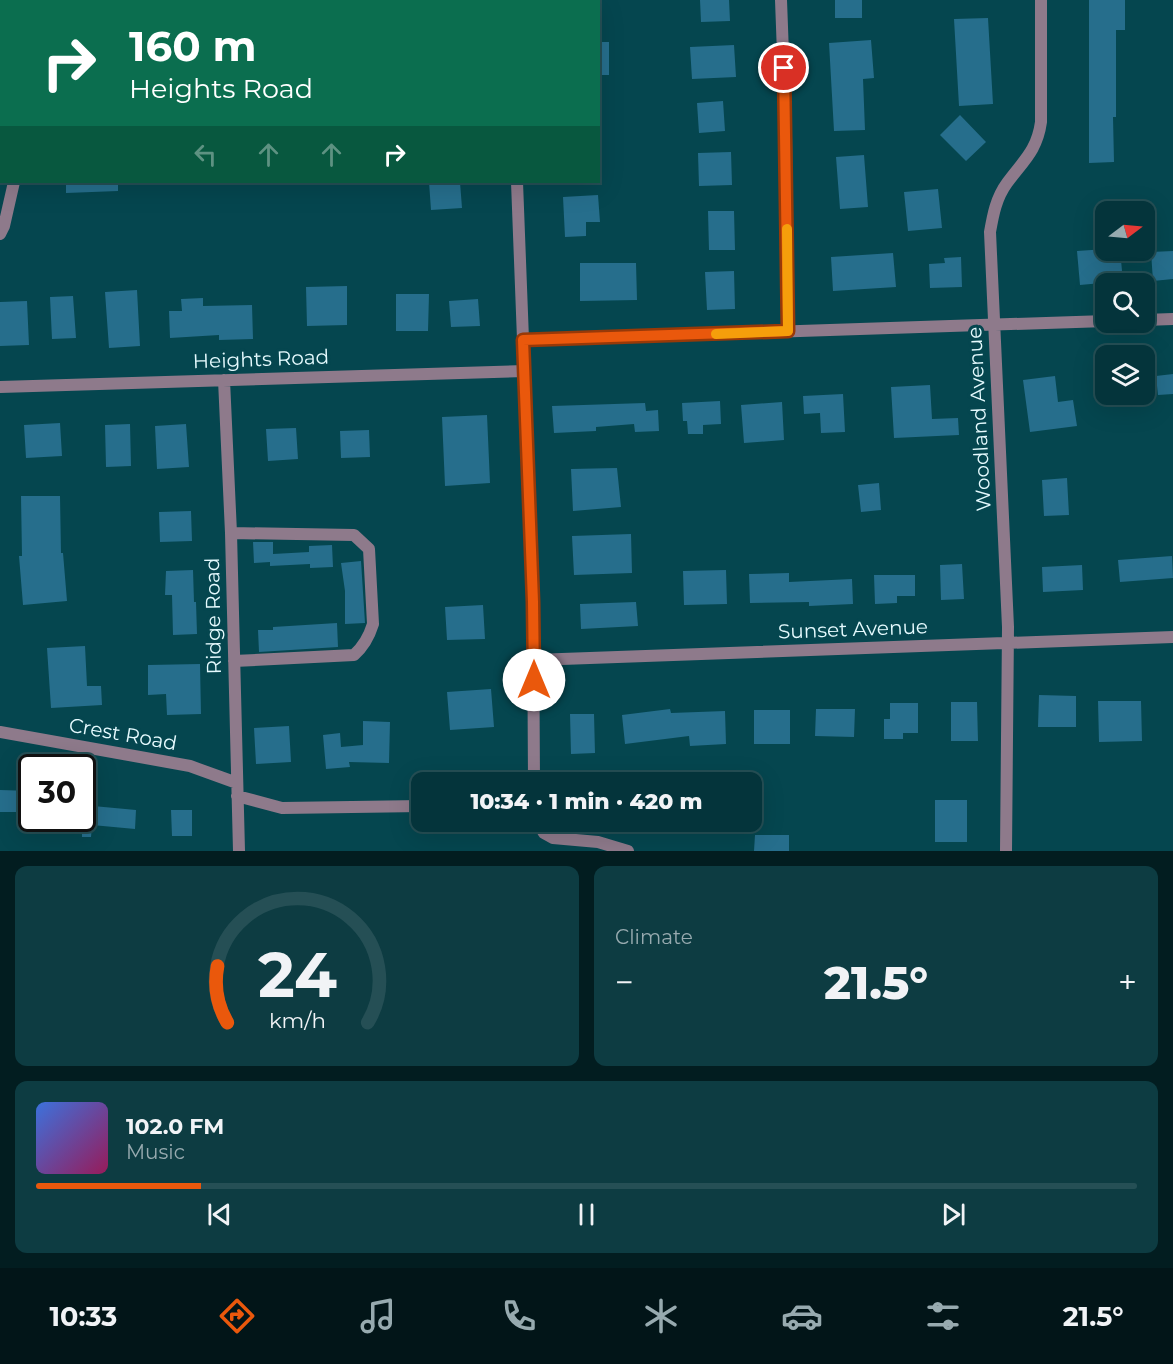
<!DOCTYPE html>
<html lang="en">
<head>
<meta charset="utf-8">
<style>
	:root { --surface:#04343b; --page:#0d3c42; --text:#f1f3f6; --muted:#97aaaf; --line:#254f55; --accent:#ea580c }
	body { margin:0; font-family:Montserrat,sans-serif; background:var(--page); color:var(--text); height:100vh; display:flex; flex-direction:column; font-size:22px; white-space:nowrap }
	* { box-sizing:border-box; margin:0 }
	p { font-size:20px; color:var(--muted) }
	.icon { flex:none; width:33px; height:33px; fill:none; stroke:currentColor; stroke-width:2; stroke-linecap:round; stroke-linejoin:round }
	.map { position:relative; height:851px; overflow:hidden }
	.drawer { display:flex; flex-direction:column; gap:15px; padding:15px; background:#021d20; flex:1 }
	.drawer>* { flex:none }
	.guide { position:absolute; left:0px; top:0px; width:600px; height:183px; box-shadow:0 6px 24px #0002,0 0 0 2px var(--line); background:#0b6e4f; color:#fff; overflow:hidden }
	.needle { width:39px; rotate:74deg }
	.buttons { position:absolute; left:1095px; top:201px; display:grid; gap:12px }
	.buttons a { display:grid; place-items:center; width:60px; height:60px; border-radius:12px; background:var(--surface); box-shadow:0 6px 24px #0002,0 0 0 2px var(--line); font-size:30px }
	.speed { position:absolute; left:18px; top:754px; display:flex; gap:12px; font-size:30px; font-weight:700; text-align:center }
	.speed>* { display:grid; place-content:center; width:78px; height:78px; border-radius:50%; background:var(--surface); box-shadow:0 6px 24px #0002,0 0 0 2px var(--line); line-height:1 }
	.speed .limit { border:3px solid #111; border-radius:9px; background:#fff; color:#111 }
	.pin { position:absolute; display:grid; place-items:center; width:51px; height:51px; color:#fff; margin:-26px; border:3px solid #fff; border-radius:50%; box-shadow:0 2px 6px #0007 }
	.me { position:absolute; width:66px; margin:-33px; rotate:0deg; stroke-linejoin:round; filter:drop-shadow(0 0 4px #0008) }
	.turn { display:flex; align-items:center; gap:21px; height:126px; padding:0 30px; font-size:27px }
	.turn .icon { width:78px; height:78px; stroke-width:2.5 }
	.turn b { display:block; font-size:42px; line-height:51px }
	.lanes { display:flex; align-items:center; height:57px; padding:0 30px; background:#0003; justify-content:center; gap:30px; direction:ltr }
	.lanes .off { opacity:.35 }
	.big { font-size:45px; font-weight:800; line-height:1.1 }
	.drawer .card { flex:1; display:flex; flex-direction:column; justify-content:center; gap:9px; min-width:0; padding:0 21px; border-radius:12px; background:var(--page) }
	.drawer .dial { align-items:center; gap:0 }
	.dial svg { height:156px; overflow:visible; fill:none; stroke:var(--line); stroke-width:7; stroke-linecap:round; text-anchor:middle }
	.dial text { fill:var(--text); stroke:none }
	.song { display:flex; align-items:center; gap:18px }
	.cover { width:72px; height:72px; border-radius:9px; background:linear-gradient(135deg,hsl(220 70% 55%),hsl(330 70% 35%)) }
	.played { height:6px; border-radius:3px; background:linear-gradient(90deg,var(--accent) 15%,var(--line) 15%) }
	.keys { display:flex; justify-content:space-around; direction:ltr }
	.heat { display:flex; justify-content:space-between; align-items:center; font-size:33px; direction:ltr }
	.drawer .tiles { flex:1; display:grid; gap:15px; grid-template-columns:1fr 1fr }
	.card:last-child { grid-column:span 2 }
	.trip { position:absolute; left:411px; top:772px; width:351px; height:60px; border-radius:12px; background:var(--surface); box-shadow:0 6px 24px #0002,0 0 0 2px var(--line); font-weight:800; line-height:60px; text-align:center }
	.tab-bar { display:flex; height:96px; justify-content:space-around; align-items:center; background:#021518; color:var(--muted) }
	.tab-bar .icon { width:42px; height:42px }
	.tab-bar .current { color:var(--accent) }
	.tab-bar b { font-size:27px; color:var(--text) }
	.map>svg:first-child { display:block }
	.building { fill:#266e8c }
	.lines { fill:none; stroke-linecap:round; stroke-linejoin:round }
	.street { stroke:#8e7a8b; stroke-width:12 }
	.route-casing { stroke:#983908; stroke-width:15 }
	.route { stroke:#ea580c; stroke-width:10 }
	.slow { stroke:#f59e0b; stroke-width:10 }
	.labels { text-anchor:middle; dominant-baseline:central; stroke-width:6; stroke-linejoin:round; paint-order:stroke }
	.street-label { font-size:20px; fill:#e5fafe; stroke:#05464f }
</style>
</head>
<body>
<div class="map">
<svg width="1173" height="851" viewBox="0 0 1173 851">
	<rect width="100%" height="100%" fill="#05464f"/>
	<!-- building -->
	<path class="building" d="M700,0h29l1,21 -29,1z
		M835,0h27v18h-27z
		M1089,0h36v30h-9v87h-3l1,45 -25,1z
		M988,18l5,86 -34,2 -5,-87z
		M871,40l3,38 -11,1 2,51 -31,1 -5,-88z
		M598,42h11v33h-11z
		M734,45l2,32 -44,2 -2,-32z
		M723,101l2,30 -26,2 -2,-30z
		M960,115l26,27 -20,19 -26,-26z
		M731,152l1,33 -33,1 -1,-33z
		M864,155l4,52 -28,2 -4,-52z
		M66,182h52v9l-52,2z
		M429,182h31l2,26 -31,2z
		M938,189l4,39 -34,3 -4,-39z
		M598,195l2,27h-14v14l-21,1 -2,-40z
		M708,211h26l1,39h-26z
		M1106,249l14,1 3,31 -43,4 -3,-34z
		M1173,251v28l-20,2 -2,-29z
		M893,253l3,34 -63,4 -2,-34z
		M961,257l1,30 -32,1 -1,-24 16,-1 -1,-5z
		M580,263h56l1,37 -57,1z
		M734,271l1,38 -28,1 -2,-38z
		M347,286v39l-40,1 -1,-39z
		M137,290l3,56 -31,2 -4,-56z
		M396,294h33l-1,37h-32z
		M73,296l3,42 -24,1 -2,-42z
		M203,298v8l49,-1 1,34 -34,1v-5l-49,3 -1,-27h13l-1,-12z
		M478,299l2,27 -29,1 -2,-26z
		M27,301l2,44 -29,1v-44z
		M1173,374v20l-15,1 -2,-19z
		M1055,376l3,26 15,-2 4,26 -47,6 -7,-52z
		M930,385l2,34 26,-1 1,17 -65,3 -3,-51z
		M843,394l2,38 -24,1 -1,-20 -16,1 -1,-18z
		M720,401l1,23 -18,1v9h-15l-1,-13h-4l-1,-18z
		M782,402l2,38 -40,3 -3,-38z
		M645,403l1,8 12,-1 1,21 -24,1 -1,-8 -38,3v4l-42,2 -2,-27z
		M487,415l3,68 -45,3 -3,-69z
		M60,423l2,33 -36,2 -2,-33z
		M130,424l1,42 -25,1 -1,-42z
		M186,424l3,43 -32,2 -2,-43z
		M296,428l2,31 -30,2 -2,-32z
		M369,430l1,27 -29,1 -1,-27z
		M617,468l4,39 -48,4 -2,-42z
		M1067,478l2,37 -25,1 -2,-36z
		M879,483l2,27 -20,2 -3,-27z
		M21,496h39l1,57h2l4,48 -44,4 -4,-49h3z
		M191,511l1,30 -32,1 -1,-30z
		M631,534l1,39 -58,2 -2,-39z
		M253,542h20v12l36,-2v-6l23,-1 1,22 -23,1v-4l-40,2v-4l-16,1z
		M1172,556l1,22 -53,4 -2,-22z
		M361,561l4,62 -20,1v-33l-4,-28z
		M962,564l2,35 -23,1 -1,-35z
		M1082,565l1,25 -40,2 -1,-25z
		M193,570l1,32h2l1,32 -24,1 -1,-40h-7l1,-24z
		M726,570l1,34 -43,1 -1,-34z
		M789,573v9l63,-3 1,25 -44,2v-4l-59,1 -1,-29z
		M874,575h41v21h-18v7l-22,1z
		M636,602l2,24 -57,3 -1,-25z
		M483,605l2,34 -38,1 -2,-33z
		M337,623l1,24 -79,5 -1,-22h15v-3z
		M85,646l2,40h14l1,19 -51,3 -4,-60z
		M200,664l1,50 -34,1 -1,-21 -18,1v-30z
		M491,689l3,38 -44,3 -3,-38z
		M1039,695l37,1v31h-38z
		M1098,701h43l1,40 -43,1z
		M951,702h26l1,39h-27z
		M890,703h28v30h-15v6h-19v-20h6z
		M670,709l1,4 54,-2 1,33 -36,2 -1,-10 -64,8 -3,-29z
		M816,709h39l-1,28 -39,-1z
		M754,710h36v34h-36z
		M570,714h24l1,39 -24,1z
		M363,721l27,1 -1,41 -40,-1 1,5 -24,2 -3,-34 17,-2 1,14 22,-2z
		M289,726l2,36 -35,2 -2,-36z
		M0,790l32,1v21h-32z
		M82,800l12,1 -1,5 43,4 -1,19 -43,-4 -1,12h-9z
		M935,800h32v42h-32z
		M171,810h21v26h-20z
		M685,822h45v11h-45z
		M755,835h34v16h-35z"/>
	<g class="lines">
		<!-- street -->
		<path class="street" d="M44,0v2
			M510,0v2
			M781,0l5,135 2,196
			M517,182l16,420 1,181
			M0,234l4,-8 10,-44
			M1144,320l29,-1
			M523,340l583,-19
			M224,380l7,153 8,318
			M0,387l524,-16
			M231,533l123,2 15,14 4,75c-4,13 -10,23 -19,31l-120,6
			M534,660l639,-23
			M0,732l190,34 47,17
			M237,796l45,12 140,-2
			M537,822l7,11 9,5 45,4 30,9
			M1006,851l2,-224 -18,-395c3,-17 6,-34 17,-49 16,-22 30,-32 34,-61v-122"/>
	</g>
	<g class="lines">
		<defs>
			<path id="route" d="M534,680l-1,-78 -10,-262 265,-9 -4,-263"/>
		</defs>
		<!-- route casing -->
		<use href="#route" class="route-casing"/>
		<!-- route -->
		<use href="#route" class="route"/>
		<!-- slow -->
		<path class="slow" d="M716,334l72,-3 -1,-102"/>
	</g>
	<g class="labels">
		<!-- street labels -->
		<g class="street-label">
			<text transform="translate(261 359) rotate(-2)">Heights Road</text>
			<text transform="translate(979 419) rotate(-93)">Woodland Avenue</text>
			<text transform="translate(213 616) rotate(-91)">Ridge Road</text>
			<text transform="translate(853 629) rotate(-2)">Sunset Avenue</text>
			<text transform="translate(123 734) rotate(10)">Crest Road</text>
		</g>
	</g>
</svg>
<div class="buttons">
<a><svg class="needle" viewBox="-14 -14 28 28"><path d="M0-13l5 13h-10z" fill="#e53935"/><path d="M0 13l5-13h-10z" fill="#97aaaf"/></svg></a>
<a><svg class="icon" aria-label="search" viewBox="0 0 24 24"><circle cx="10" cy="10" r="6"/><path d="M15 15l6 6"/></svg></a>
<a><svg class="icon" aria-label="layers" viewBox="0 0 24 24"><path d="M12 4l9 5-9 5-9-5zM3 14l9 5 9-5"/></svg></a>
</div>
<div class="speed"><div class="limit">30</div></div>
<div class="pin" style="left:784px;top:68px;background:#d93025"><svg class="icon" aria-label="arrive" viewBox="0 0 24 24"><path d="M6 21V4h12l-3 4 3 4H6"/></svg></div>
<svg class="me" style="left:534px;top:680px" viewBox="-20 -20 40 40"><circle r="19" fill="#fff"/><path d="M0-13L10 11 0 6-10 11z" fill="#ea580c"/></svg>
<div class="trip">10:34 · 1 min · 420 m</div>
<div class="guide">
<div class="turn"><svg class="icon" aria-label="right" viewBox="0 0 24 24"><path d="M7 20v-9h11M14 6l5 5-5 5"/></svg><div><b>160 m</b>Heights Road</div></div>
<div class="lanes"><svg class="icon off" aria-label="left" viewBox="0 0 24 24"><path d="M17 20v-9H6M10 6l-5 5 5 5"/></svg><svg class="icon off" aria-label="ahead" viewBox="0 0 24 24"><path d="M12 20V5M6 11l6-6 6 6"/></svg><svg class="icon off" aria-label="ahead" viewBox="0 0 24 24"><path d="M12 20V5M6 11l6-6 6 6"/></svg><svg class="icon" aria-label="right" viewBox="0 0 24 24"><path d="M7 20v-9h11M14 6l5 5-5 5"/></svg></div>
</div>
</div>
<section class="drawer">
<div class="tiles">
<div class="card dial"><svg viewBox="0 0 100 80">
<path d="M14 69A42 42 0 1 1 86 69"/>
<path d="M14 69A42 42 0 0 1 9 40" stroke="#ea580c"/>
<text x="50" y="56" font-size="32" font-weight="700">24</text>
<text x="50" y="72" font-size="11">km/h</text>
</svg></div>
<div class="card"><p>Climate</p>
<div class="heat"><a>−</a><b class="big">21.5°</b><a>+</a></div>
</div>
<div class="card">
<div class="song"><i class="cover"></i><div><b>102.0 FM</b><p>Music</p></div></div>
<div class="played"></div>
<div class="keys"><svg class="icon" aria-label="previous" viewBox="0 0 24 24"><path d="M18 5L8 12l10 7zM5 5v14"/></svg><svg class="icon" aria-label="pause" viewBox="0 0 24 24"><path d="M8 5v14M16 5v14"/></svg><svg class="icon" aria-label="next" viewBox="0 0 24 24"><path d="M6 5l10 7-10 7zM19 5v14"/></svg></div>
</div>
</div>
</section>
<nav class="tab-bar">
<b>10:33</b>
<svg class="icon current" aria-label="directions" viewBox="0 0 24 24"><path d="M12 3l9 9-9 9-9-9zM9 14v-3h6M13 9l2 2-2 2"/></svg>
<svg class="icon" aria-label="music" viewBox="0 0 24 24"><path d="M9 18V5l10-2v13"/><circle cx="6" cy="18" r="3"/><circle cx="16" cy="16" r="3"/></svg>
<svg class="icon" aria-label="phone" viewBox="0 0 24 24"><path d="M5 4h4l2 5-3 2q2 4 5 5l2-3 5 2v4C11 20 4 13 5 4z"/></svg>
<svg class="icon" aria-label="climate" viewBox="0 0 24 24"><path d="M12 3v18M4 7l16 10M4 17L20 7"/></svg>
<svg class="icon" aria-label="car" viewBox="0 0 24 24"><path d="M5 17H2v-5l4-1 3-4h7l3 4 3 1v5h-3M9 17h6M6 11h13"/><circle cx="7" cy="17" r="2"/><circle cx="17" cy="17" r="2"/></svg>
<svg class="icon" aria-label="filters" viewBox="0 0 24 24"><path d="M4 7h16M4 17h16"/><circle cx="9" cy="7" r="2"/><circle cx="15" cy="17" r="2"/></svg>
<b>21.5°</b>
</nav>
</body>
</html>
